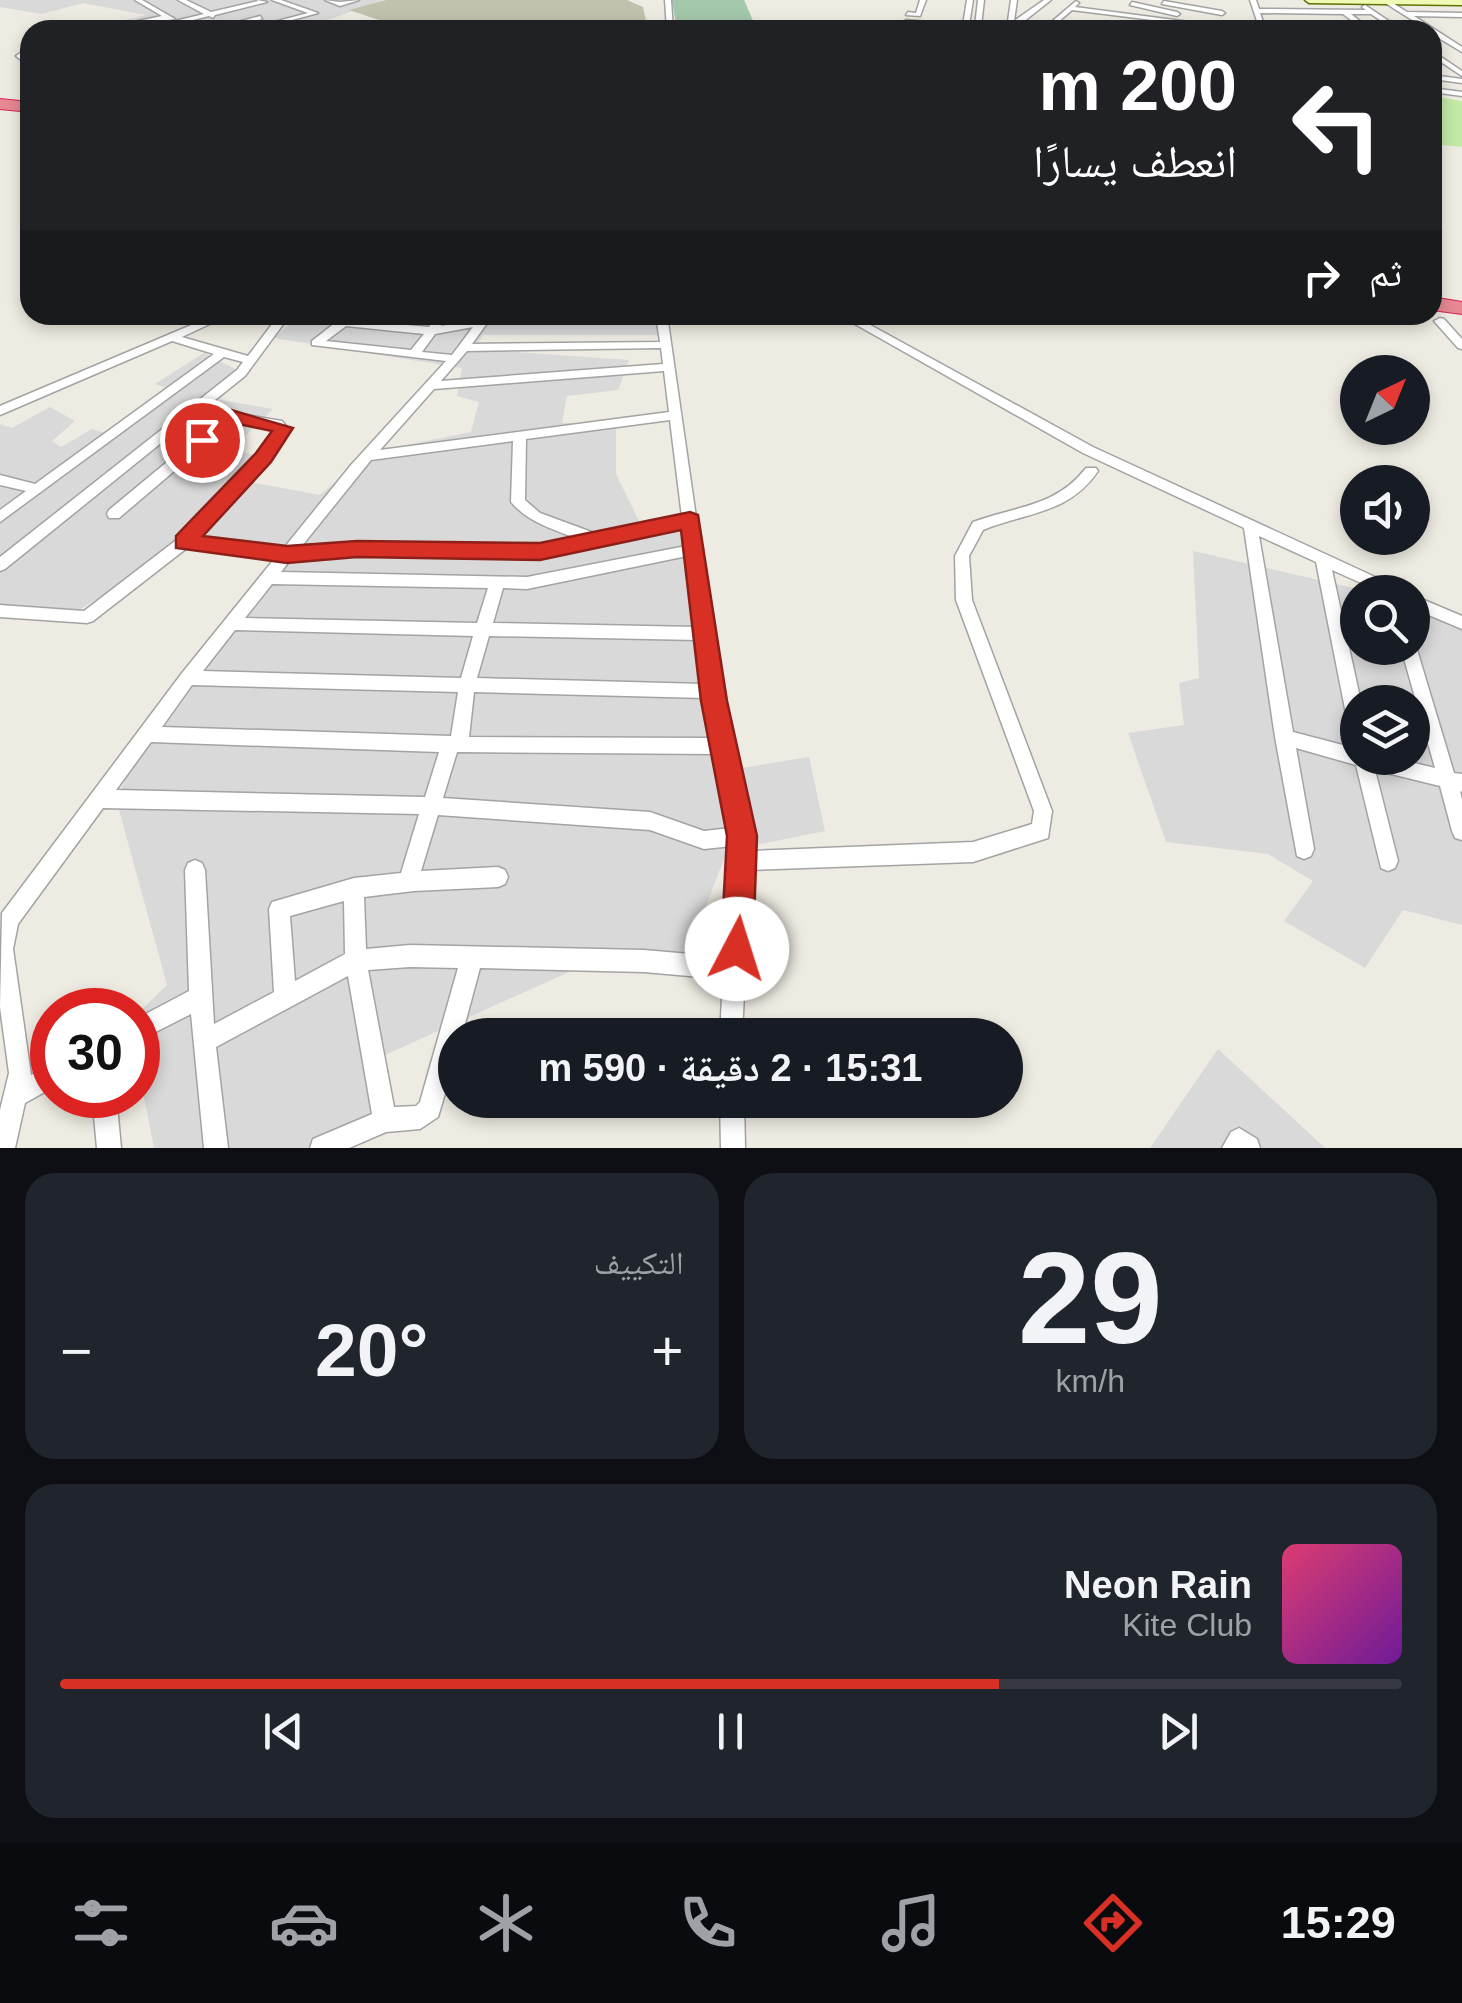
<!DOCTYPE html>
<html lang="ar">
<head>
<meta charset="utf-8">
<style>
	:root { --surface:#171b24; --page:#20242c; --text:#f1f3f6; --muted:#9ea1a6; --line:#363941; --accent:#d93025 }
	body { margin:0; font-family:Helvetica,"Noto Naskh Arabic",sans-serif; background:var(--page); color:var(--text); direction:rtl; height:100vh; display:flex; flex-direction:column; font-size:38px; white-space:nowrap }
	* { box-sizing:border-box; margin:0 }
	p { font-size:32px; color:var(--muted) }
	.icon { flex:none; width:55px; height:55px; fill:none; stroke:currentColor; stroke-width:2; stroke-linecap:round; stroke-linejoin:round }
	.map { position:relative; height:1148px; overflow:hidden; direction:ltr }
	.sheet { display:flex; flex-direction:column; gap:25px; padding:25px; background:#0d0f14; flex:1 }
	.sheet>* { flex:none }
	.top-card { position:absolute; left:20px; top:20px; width:1422px; height:305px; border-radius:30px; box-shadow:0 5px 15px #0003; direction:rtl; background:#202124; color:#fff; overflow:hidden }
	.needle { width:65px; rotate:43deg }
	.fabs { position:absolute; left:1340px; top:355px; display:grid; gap:20px }
	.fabs a { display:grid; place-items:center; width:90px; height:90px; border-radius:50%; background:var(--surface); box-shadow:0 5px 15px #0003; font-size:50px }
	.speed { position:absolute; left:30px; top:988px; display:flex; gap:20px; font-size:50px; font-weight:700; text-align:center }
	.speed>* { display:grid; place-content:center; width:130px; height:130px; border-radius:50%; background:var(--surface); box-shadow:0 5px 15px #0003; line-height:1 }
	.speed .limit { border:15px solid #d22; background:#fff; color:#111 }
	.pin { position:absolute; display:grid; place-items:center; width:85px; height:85px; color:#fff; margin:-42px; border:5px solid #fff; border-radius:50%; box-shadow:0 2px 10px #0007 }
	.me { position:absolute; width:110px; margin:-55px; rotate:5deg; stroke-linejoin:round; filter:drop-shadow(0 0 8px #0008) }
	.turn { display:flex; align-items:center; gap:35px; height:210px; padding:0 40px; font-size:45px }
	.turn .icon { width:130px; height:130px; stroke-width:2.5 }
	.turn b { display:block; font-size:70px; line-height:85px }
	.then { display:flex; align-items:center; height:95px; padding:0 40px; background:#0003; gap:20px; font-size:38px }
	.big { font-size:75px; font-weight:700; line-height:1.1 }
	.sheet .widget { flex:1; display:flex; flex-direction:column; justify-content:center; gap:15px; min-width:0; padding:0 35px; border-radius:30px; background:var(--page) }
	.sheet .dial { align-items:center; gap:0 }
	.dial b { font-size:130px; line-height:1 }
	.song { display:flex; align-items:center; gap:30px }
	.cover { width:120px; height:120px; border-radius:15px; background:linear-gradient(135deg,hsl(340 70% 55%),hsl(280 70% 35%)) }
	.played { height:10px; border-radius:5px; background:linear-gradient(90deg,var(--accent) 70%,var(--line) 70%) }
	.keys { display:flex; justify-content:space-around; direction:ltr }
	.heat { display:flex; justify-content:space-between; align-items:center; font-size:55px; direction:ltr }
	.sheet .tiles { flex:1; display:grid; gap:25px; grid-template-columns:1fr 1fr }
	.widget:last-child { grid-column:span 2 }
	.trip { position:absolute; left:438px; top:1018px; width:585px; height:100px; border-radius:50px; background:var(--surface); box-shadow:0 5px 15px #0003; font-weight:700; line-height:100px; text-align:center; direction:rtl }
	.dock { display:flex; height:160px; justify-content:space-around; align-items:center; background:#090b0e; color:var(--muted) }
	.dock .icon { width:70px; height:70px }
	.dock .on { color:var(--accent) }
	.dock b { font-size:45px; color:var(--text) }
	.map>svg:first-child { display:block }
	.residential { fill:#dad9d9; fill-rule:evenodd }
	.construction { fill:#c1c2ad }
	.grass { fill:#c2e9a6 }
	.cemetery { fill:#a3c7ab }
	.lines { fill:none; stroke-linecap:round; stroke-linejoin:round }
	.street-casing { stroke:#a3a3a3; stroke-width:3 }
	.secondary-casing { stroke:#5f7304; stroke-width:3 }
	.highway-casing { stroke:#d82254; stroke-width:2 }
	.street { fill:#fff; fill-rule:evenodd }
	.secondary { fill:#f1fab4; fill-rule:evenodd }
	.highway { fill:#e78893; fill-rule:evenodd }
	.route { fill:#d93025; stroke:#8d1f18; stroke-width:2.5 }
</style>
</head>
<body>
<div class="map">
<svg width="1462" height="1148" viewBox="0 0 1462 1148">
	<rect width="100%" height="100%" fill="#eeebe2"/>
	<!-- residential -->
	<path class="residential" d="M0,0h383l-83,30h-218l64,-15 -63,-12 -41,11 -42,-7z
		M299,315h359l-1,20h-174l-9,14 155,11 -11,30 -51,6 -5,27h54v51l23,47 40,-7 39,258 91,-15 16,74 -98,20 -42,110 -105,6 -195,88 -7,54 -71,39h-153l-16,-80v-55l29,-28 -51,-186 26,-54 146,-192 -86,-19 -123,76 -79,1v-187l12,4 38,-21 25,14 -23,20 9,6 31,-18 18,6 60,-46 -15,-5 49,-31 39,20 -28,26 58,10 -41,40 32,9 -19,23 75,14 52,-43 99,-20 8,-30 -22,-6 5,-28 -188,-30z
		M1193,551l178,41h-13v56h54l1,-43 49,18v302l-59,-15 -38,58 -81,-47 29,-40 -45,-27 -102,-12 -38,-109 56,-8 -5,-42 20,-5zM1358,702h54v56h-54z
		M1218,1049l107,99h-175z"/>
	<!-- construction -->
	<path class="construction" d="M386,0h241l16,7 4,18 -6,5h-251l-2,-7 -39,-13z"/>
	<!-- grass -->
	<path class="grass" d="M1433,96l29,5v46l-29,-3z"/>
	<!-- cemetery -->
	<path class="cemetery" d="M672,0h72l13,30h-80z"/>
	<g class="lines">
		<defs>
			<path id="street" d="M135,0h7l33,19 -80,11 67,-14z
				M178,0h8l25,12 47,-11 -1,-1 10,2 -52,13 -2,3 -4,-2 -32,8 -2,-3 29,-7z
				M272,0h9l37,13 -63,17h-11l64,-17z
				M325,0l15,2 19,-2 -19,6z
				M665,0h6l2,30h-6z
				M920,0h6l-6,16 -14,-1 2,-3 8,1z
				M967,0h6l-4,25 6,1 3,-26h6l-3,26 26,2 4,-28h6l-3,21 30,-21h7l-38,30 -47,-1 -63,-7 3,-2 57,5z
				M1250,0h6l3,9 107,1 -4,-3 3,-2 37,25h-7l-24,-16h-20l20,16h-7l-21,-16 -83,-1 6,17h-6z
				M1388,0l19,12 55,1v4l-48,-1 48,31v5l-30,-18v-4h-4l-46,-29z
				M1076,1l3,2 -4,4 176,23h-18l-161,-20 -15,13 36,7 -40,-4 -4,4h-7z
				M1164,1l58,10 3,2 -3,2 -60,-11z
				M1132,2l45,10 3,2 -3,2 -47,-11z
				M260,16l2,3 -32,8 -3,-2z
				M1294,26l48,2 3,2 -53,-1z
				M30,46v5l-7,5 7,6v5l-14,-11z
				M1432,51l30,20v5l-30,-20z
				M1432,75l30,4v4l-30,-4z
				M1432,88l30,4v4l-30,-4z
				M215,315h14l-47,22 66,19 31,-41h11l-45,61 -40,32 77,13 8,10 -94,107 88,10 67,-83 95,-104 -134,-16v-4l33,-26h12l-4,5 76,7 9,-12h11l-8,11 38,-7 3,-4h11l-21,29 188,-2 -3,-20 -124,-4 -5,-3h139l33,230 3,4 -2,4 22,148 29,135 -1,15 222,-9 59,-18 2,-13 -78,-211 -1,-44 18,-34c43,-16 83,-15 113,-54h10l2,3c-29,43 -71,41 -115,59l-14,26 3,44 80,211 -4,27 -75,24 -223,8 -8,165h-22l3,-56 -79,-7 -164,-4 -18,67h-7v25l-17,57 -18,12 -34,3 -37,16h-39l3,-9 59,-25 -24,-138 -132,71 12,101h-24l-13,-134 -53,27v-23l51,-27 -4,-121 3,-7 7,-3 7,3 3,7 9,154 60,-32 -5,-83 3,-7 82,-24 47,-5 18,-59 -316,-6 -85,116 -5,25 18,126 21,-10v23l-27,15 -10,45h-15v-38l9,-37 -9,-66 2,-94 180,-240 93,-115 -88,-10 -94,73 -6,2 -87,-6v-12l84,6 95,-73 98,-107 -3,-4 -41,-6 -114,97h-10l-2,-4 2,-4 111,-92 -23,-4 -192,155 -5,2v-14l237,-187 6,-8 -19,-5 -224,165v-12l26,-19 -26,-6v-10l35,9 179,-130 -42,-13 -172,74v-9zM346,326l78,8 -13,16 -85,-9zM473,327l-21,28 -30,-3 13,-18zM661,348l2,16 -222,17 26,-30zM664,371l5,41 -289,38 54,-61zM670,420l12,97 -85,17 -57,-21 -15,-13 1,-61zM513,441l-2,61c18,21 42,27 67,37l-38,8 -196,-3 -43,3 70,-87zM683,527l3,19 -159,31 -246,-5 10,-13 53,-5 196,3zM687,556l9,71 -203,-4 10,-35 24,1zM272,584l216,4 -11,35 -232,-5zM235,630l238,6 -12,42 -258,-7zM489,636l209,4 5,44 -226,-6zM192,685l266,7 -7,44 -289,-9zM474,692l231,6 8,40 -244,-1zM151,742l288,10 -14,45 -309,-7zM457,752l259,2 15,74 -27,3 -54,-19 -207,-14zM438,815l212,15 54,19 28,-3 -7,111 -81,-7 -234,-5 -44,4 -2,-52 50,-6 84,-4 7,-3 3,-7 -3,-7 -7,-3 -77,4zM344,901l1,53 -50,27 -5,-65zM410,967l48,1 -38,134 -4,4 -22,1 -26,-137z
				M839,315h13l241,132 306,141 2,4h-20l-49,-22 29,132h-3v35l-6,-3 -3,-5 -33,-167 -57,-26 34,196 65,17v9h35l42,10 -34,-120h11v-5h3l39,130 8,1v18l-2,-1 2,8v41l-7,-2 -3,-7 -12,-45 -65,-16 23,91 -3,7 -7,3 -7,-3 -25,-103 -60,-17 18,101 -3,7 -7,3 -7,-3 -22,-119 -31,-209 -161,-75z
				M1440,318l4,1 18,20v10l-4,-1 -24,-27z
				M1412,595l50,21v13l-50,-21z
				M519,1023l42,1 8,3 3,8h-64l3,-9z
				M92,1095h24l5,53h-24z
				M720,1100h24l1,48h-24z
				M1239,1128l18,11 3,9h-38l9,-16z"/>
			<path id="secondary" d="M1305,0h157v5l-153,-2z"/>
			<path id="highway" d="M0,99l30,3v10l-30,-3z
				M1432,297l30,5v12l-30,-4z"/>
		</defs>
		<!-- street casing -->
		<use href="#street" class="street-casing"/>
		<!-- secondary casing -->
		<use href="#secondary" class="secondary-casing"/>
		<!-- highway casing -->
		<use href="#highway" class="highway-casing"/>
		<!-- street -->
		<use href="#street" class="street"/>
		<!-- secondary -->
		<use href="#secondary" class="secondary"/>
		<!-- highway -->
		<use href="#highway" class="highway"/>
	</g>
	<!-- route -->
	<path class="route" d="M231,410l62,18 -22,34 -68,74 84,10 70,-5 183,2 150,-31 8,3 29,186 30,135 -4,113 -5,11 -11,5 -11,-5 -5,-11 6,-113 -26,-135 -20,-171 -141,30 -183,-3 -70,6 -111,-15v-12l80,-83 16,-22 -38,-8 -25,22h-14v-9z"/>
</svg>
<div class="fabs">
<a><svg class="needle" viewBox="-14 -14 28 28"><path d="M0-13l5 13h-10z" fill="#e53935"/><path d="M0 13l5-13h-10z" fill="#9ea1a6"/></svg></a>
<a><svg class="icon" aria-label="sound" viewBox="0 0 24 24"><path d="M4 9h4l5-4v14l-5-4H4zM17 9q2 3 0 6"/></svg></a>
<a><svg class="icon" aria-label="search" viewBox="0 0 24 24"><circle cx="10" cy="10" r="6"/><path d="M15 15l6 6"/></svg></a>
<a><svg class="icon" aria-label="layers" viewBox="0 0 24 24"><path d="M12 4l9 5-9 5-9-5zM3 14l9 5 9-5"/></svg></a>
</div>
<div class="speed"><div class="limit">30</div></div>
<div class="pin" style="left:202px;top:440px;background:#d93025"><svg class="icon" aria-label="arrive" viewBox="0 0 24 24"><path d="M6 21V4h12l-3 4 3 4H6"/></svg></div>
<svg class="me" style="left:737px;top:949px" viewBox="-20 -20 40 40"><circle r="19" fill="#fff"/><path d="M0-13L10 11 0 6-10 11z" fill="#d93025"/></svg>
<div class="trip">15:31 · 2 دقيقة · 590 m</div>
<div class="top-card">
<div class="turn"><svg class="icon" aria-label="left" viewBox="0 0 24 24"><path d="M17 20v-9H6M10 6l-5 5 5 5"/></svg><div><b>200 m</b>انعطف يسارًا</div></div>
<div class="then">ثم<svg class="icon" aria-label="right" viewBox="0 0 24 24"><path d="M7 20v-9h11M14 6l5 5-5 5"/></svg></div>
</div>
</div>
<section class="sheet">
<div class="tiles">
<div class="widget dial"><b>29</b><p>km/h</p></div>
<div class="widget"><p>التكييف</p>
<div class="heat"><a>−</a><b class="big">20°</b><a>+</a></div>
</div>
<div class="widget">
<div class="song"><i class="cover"></i><div><b>Neon Rain</b><p>Kite Club</p></div></div>
<div class="played"></div>
<div class="keys"><svg class="icon" aria-label="previous" viewBox="0 0 24 24"><path d="M18 5L8 12l10 7zM5 5v14"/></svg><svg class="icon" aria-label="pause" viewBox="0 0 24 24"><path d="M8 5v14M16 5v14"/></svg><svg class="icon" aria-label="next" viewBox="0 0 24 24"><path d="M6 5l10 7-10 7zM19 5v14"/></svg></div>
</div>
</div>
</section>
<nav class="dock">
<b>15:29</b>
<svg class="icon on" aria-label="directions" viewBox="0 0 24 24"><path d="M12 3l9 9-9 9-9-9zM9 14v-3h6M13 9l2 2-2 2"/></svg>
<svg class="icon" aria-label="music" viewBox="0 0 24 24"><path d="M9 18V5l10-2v13"/><circle cx="6" cy="18" r="3"/><circle cx="16" cy="16" r="3"/></svg>
<svg class="icon" aria-label="phone" viewBox="0 0 24 24"><path d="M5 4h4l2 5-3 2q2 4 5 5l2-3 5 2v4C11 20 4 13 5 4z"/></svg>
<svg class="icon" aria-label="climate" viewBox="0 0 24 24"><path d="M12 3v18M4 7l16 10M4 17L20 7"/></svg>
<svg class="icon" aria-label="car" viewBox="0 0 24 24"><path d="M5 17H2v-5l4-1 3-4h7l3 4 3 1v5h-3M9 17h6M6 11h13"/><circle cx="7" cy="17" r="2"/><circle cx="17" cy="17" r="2"/></svg>
<svg class="icon" aria-label="filters" viewBox="0 0 24 24"><path d="M4 7h16M4 17h16"/><circle cx="9" cy="7" r="2"/><circle cx="15" cy="17" r="2"/></svg>
</nav>
</body>
</html>
